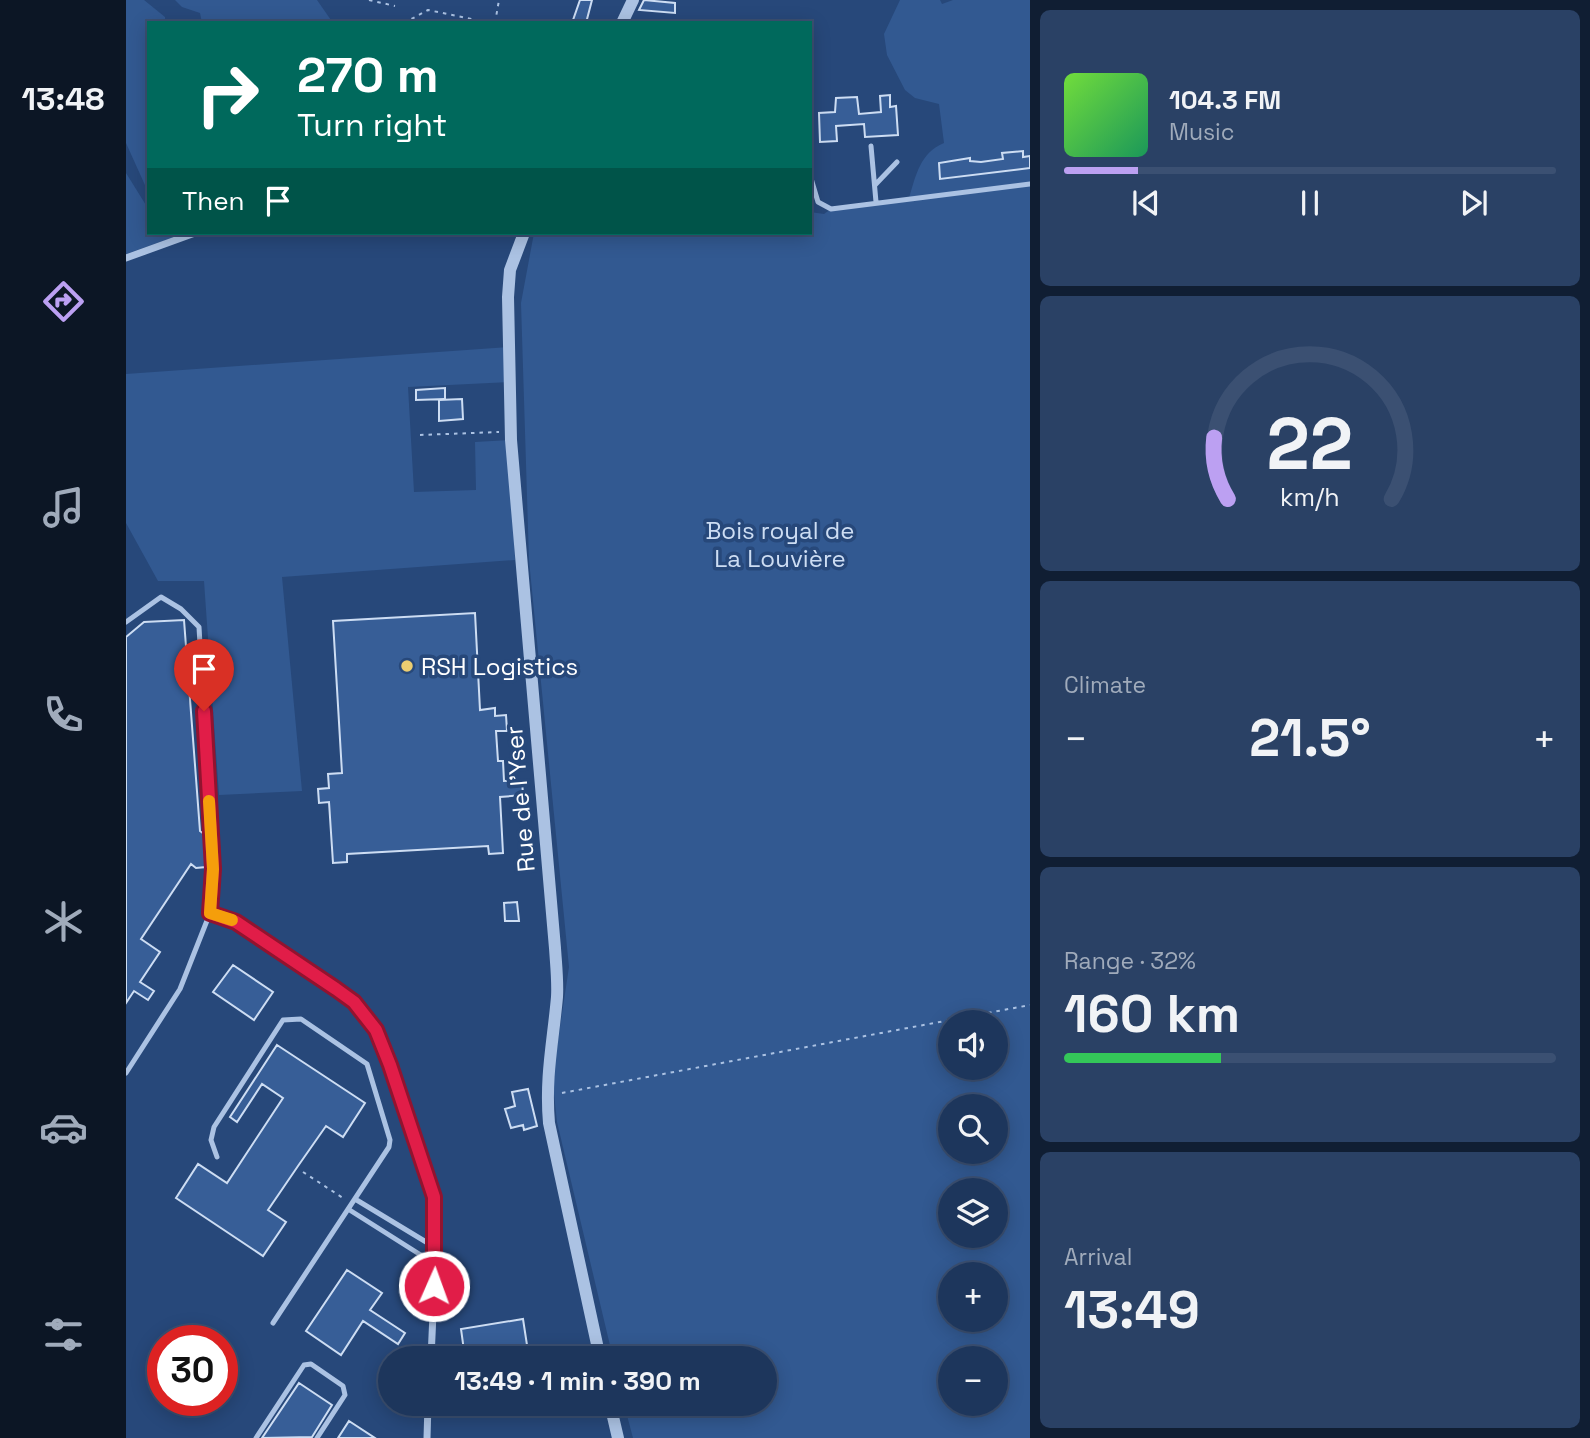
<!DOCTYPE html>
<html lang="en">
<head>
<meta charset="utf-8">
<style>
	:root { --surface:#1d365c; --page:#2a4165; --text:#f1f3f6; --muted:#a0abbb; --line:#3b5072; --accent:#bca0f2 }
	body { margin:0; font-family:"Space Grotesk",sans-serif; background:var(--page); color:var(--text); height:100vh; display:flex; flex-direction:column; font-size:26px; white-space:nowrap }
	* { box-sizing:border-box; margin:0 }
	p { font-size:23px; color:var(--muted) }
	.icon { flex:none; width:38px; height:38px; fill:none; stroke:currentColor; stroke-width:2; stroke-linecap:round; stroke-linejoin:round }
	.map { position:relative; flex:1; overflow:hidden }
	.details { display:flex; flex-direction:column; gap:10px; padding:10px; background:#101e33; width:560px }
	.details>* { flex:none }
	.banner { position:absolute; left:21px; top:21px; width:665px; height:214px; border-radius:0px; box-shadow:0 4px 18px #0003,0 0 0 2px var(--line); background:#00695c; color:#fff; overflow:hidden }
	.buttons { position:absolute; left:812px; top:1010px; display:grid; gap:14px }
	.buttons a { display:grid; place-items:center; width:70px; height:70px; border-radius:50%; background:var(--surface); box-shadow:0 4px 18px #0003,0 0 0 2px var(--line); font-size:35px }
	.speed { position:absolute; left:21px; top:1325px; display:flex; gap:14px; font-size:35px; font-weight:700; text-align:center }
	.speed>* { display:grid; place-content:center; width:91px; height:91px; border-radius:50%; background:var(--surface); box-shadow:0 4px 18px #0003,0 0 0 2px var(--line); line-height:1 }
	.speed .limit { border:10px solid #d22; background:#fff; color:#111 }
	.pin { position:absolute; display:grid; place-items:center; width:60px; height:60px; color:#fff; margin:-72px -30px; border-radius:50% 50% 50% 0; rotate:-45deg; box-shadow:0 0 7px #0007 }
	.pin .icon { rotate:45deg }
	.me { position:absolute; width:77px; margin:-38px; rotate:2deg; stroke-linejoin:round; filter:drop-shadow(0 0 5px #0008) }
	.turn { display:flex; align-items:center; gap:24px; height:147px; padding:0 35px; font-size:32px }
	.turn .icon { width:91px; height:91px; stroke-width:2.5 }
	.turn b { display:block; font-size:49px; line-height:60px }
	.then { display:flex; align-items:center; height:66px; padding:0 35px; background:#0003; gap:14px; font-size:26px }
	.big { font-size:52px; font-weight:700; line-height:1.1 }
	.details .widget { flex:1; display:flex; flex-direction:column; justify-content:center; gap:10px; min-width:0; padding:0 24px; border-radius:10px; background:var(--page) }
	.details .dial { align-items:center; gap:0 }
	.dial svg { height:182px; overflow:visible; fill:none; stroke:var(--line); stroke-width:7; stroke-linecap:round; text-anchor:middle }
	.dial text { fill:var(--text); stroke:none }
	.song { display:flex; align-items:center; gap:21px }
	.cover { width:84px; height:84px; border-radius:10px; background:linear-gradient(135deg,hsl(100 70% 55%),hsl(150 70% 35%)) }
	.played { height:7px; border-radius:4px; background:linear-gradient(90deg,var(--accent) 15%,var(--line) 15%) }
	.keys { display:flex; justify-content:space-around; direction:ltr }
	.heat { display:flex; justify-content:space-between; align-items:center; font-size:38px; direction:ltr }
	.charge { height:10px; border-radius:5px; background:linear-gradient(90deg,#34c759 32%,var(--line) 0) }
	.trip { position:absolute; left:252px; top:1346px; width:399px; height:70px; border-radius:35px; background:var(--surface); box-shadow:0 4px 18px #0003,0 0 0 2px var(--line); font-weight:700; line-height:70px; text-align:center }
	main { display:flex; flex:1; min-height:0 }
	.dock { display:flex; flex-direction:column; width:126px; justify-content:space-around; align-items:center; background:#0c1625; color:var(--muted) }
	.dock .icon { width:49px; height:49px }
	.dock .current { color:var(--accent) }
	.dock b { font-size:32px; color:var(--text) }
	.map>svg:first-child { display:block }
	.green { fill:#325991; fill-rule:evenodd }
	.building { fill:#375e97; stroke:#cdddf3; stroke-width:2 }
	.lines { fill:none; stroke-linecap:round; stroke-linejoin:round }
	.path { stroke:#abc2e3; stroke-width:2; stroke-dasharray:3.5 5; stroke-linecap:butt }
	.service { stroke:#abc2e3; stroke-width:5 }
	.minor { stroke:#abc2e3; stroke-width:7 }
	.tertiary { stroke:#abc2e3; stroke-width:12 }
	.route-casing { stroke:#92132f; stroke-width:18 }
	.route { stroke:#e11d48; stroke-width:12 }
	.slow { stroke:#f59e0b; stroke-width:12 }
	.poi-dot { fill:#ebcd71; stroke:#27487a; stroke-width:2.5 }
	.labels { text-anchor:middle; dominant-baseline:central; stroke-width:7; stroke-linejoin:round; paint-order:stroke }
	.park-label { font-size:24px; fill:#cdddf3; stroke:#27487a }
	.poi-label { font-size:24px; fill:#fff; stroke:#27487a; text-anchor:start }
	.street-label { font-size:24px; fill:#fff; stroke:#27487a }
</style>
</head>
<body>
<main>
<nav class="dock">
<b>13:48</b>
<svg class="icon current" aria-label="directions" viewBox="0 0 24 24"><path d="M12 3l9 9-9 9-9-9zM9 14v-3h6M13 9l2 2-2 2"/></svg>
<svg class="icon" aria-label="music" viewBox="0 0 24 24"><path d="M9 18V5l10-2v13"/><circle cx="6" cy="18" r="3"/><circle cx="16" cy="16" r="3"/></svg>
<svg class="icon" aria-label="phone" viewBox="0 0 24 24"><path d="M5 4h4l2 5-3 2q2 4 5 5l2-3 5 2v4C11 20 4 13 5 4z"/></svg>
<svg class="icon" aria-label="climate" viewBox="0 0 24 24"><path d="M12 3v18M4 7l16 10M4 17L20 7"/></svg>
<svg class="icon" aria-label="car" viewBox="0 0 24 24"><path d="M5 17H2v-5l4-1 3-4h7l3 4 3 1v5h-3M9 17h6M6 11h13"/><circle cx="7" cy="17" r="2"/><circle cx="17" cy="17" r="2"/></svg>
<svg class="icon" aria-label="filters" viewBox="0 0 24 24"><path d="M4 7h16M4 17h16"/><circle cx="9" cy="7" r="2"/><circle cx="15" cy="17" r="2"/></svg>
</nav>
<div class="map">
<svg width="904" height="1438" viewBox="0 0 904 1438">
	<rect width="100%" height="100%" fill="#27487a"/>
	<!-- green -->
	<path class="green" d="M0,0h18l21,17v6h-16v171l-23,-51z
		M49,0h142l16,23h-131l-2,-10 -18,-6z
		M774,0h40l2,4 11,-4h77v1438h-397l-9,-34h141v-46h-152l-56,-236 -3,-28v-27l15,-100 -40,-407 -8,-257 13,-70h276v-21l14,2 7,-5 78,-11c7,-23 11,-45 35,-55l-5,-39 -24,-6 -10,-8 -18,-35 -3,-21zM824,1022h46v46h-46zM824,1106h46v46h-46zM824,1190h46v46h-46zM824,1274h46v46h-46zM824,1358h46v46h-46z
		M0,173l23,37v23h24l4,3 -51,18z
		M383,347l1,35 -102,5 6,105 62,-2 -1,-48 36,-2 4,120 -233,17 20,214 -83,4 -15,-214h-46l-32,-58v-149z"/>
	<!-- building -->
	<path class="building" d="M454,0h12l-6,23h-14z
		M518,0l31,3v10l-36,-3z
		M764,95v12l6,-1 2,29 -33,2 -1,-13 -28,2 1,15 -17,1 -1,-29 16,-1 1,-14 21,-1 2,17 22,-2 -1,-16z
		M897,151v6l7,-1v12l-90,11 -1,-16 31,-5v3l11,1 22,-3 -1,-6z
		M319,388v11l-29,1v-10z
		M336,399l1,20 -24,2v-21z
		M349,613l5,97 15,-2v8l11,-1 1,16h-11l2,30h5l1,20 18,-1 1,15 -23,2 3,56 -14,1 -1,-8 -141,8v8l-14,1 -4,-61 -10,1 -1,-14 11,-1 -1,-14 14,-1 -9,-152z
		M58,620l16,211 4,3 2,33 -10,1 -5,-4 -50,75 19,13 -20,30 14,9 -6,9 -14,-9 -8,12v-366l18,-15z
		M391,902l2,19h-14l-1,-18z
		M107,965l40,27 -19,28 -41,-28z
		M151,1045l88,58 -22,34 -17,-11 -28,40 -30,44 18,12 -23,34 -87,-58 22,-34 29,19 56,-85 -21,-14 -25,38 -7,-5z
		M402,1089l9,37 -13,4 -1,-5 -12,3 -6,-19 10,-3 -3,-14z
		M221,1270l35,23 -12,17 35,23 -7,11 -35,-23 -22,34 -35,-24z
		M397,1319l6,39h-64l-4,-29z
		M173,1383l33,22 -20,32 -50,1z
		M223,1421l26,17h-37z"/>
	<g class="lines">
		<!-- path -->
		<path class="path" d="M243,0l26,6
			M278,23l24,-13 63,13
			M369,23l4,-23
			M294,435l79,-3
			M436,1093l468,-88
			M177,1172l40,26"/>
		<!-- service -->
		<path class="service" d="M745,146l5,56
			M684,175l8,27 13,7 199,-25
			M749,185l22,-23
			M0,622l35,-25 20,12 18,18 14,242 -3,44 -30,76 -54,84
			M84,913l26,9
			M91,1157l-6,-17 3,-13 69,-107 18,-1 66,45 23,76 -1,7 -116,176
			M229,1199l81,49
			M222,1209l87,55
			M130,1438l48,-73 7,-1 32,22 2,9 -28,43"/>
		<!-- minor -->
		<path class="minor" d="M0,258l69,-25
			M110,922l118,80 29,44 51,151 2,51 -5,110
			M301,1438l1,-34"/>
		<!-- tertiary -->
		<path class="tertiary" d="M496,23l11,-23
			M398,233l-14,37 -2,27 3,143 44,508c1,16 3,33 2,49 -4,45 -12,80 -8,126l51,235
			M484,1404l8,34"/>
	</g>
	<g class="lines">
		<defs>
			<path id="route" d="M78,711l9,158 -3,44 26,9 100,67 18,13 22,28 14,35 44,132v89"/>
		</defs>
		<!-- route casing -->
		<use href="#route" class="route-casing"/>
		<!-- route -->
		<use href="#route" class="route"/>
		<!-- slow -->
		<path class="slow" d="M83,801l4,68 -3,44 22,7"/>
	</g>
	<!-- markers -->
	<circle class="poi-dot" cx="281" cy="666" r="7"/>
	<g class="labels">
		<!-- park labels -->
		<g class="park-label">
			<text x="654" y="530">Bois royal de<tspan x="654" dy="28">La Louvière</tspan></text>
		</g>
		<!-- poi labels -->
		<g class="poi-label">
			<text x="295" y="666">RSH Logistics</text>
		</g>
		<!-- street labels -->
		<g class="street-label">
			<text transform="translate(394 799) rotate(-95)">Rue de l'Yser</text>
		</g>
	</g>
</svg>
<div class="buttons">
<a><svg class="icon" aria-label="sound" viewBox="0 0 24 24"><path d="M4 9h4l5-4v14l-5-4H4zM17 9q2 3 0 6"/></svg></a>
<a><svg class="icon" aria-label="search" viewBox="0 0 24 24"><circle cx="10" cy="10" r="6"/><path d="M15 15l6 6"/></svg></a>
<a><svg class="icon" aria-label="layers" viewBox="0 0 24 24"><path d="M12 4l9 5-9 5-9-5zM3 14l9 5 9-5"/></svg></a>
<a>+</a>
<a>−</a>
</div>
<div class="speed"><div class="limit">30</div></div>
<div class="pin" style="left:78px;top:711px;background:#d93025"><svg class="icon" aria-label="arrive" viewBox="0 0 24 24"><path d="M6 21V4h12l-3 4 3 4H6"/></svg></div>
<svg class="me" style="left:308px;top:1286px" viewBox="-20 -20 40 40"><circle r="17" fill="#e11d48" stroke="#fff" stroke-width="3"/><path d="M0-11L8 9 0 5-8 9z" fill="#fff"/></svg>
<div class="trip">13:49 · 1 min · 390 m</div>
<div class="banner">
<div class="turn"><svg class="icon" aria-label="right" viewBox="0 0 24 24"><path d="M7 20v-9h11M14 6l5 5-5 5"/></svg><div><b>270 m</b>Turn right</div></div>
<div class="then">Then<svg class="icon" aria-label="arrive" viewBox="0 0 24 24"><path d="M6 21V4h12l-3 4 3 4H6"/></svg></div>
</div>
</div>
<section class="details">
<div class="widget">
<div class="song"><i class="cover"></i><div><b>104.3 FM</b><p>Music</p></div></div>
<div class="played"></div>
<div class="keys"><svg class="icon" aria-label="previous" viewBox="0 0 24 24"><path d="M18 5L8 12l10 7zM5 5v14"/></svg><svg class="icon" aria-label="pause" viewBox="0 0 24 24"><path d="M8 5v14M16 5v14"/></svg><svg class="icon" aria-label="next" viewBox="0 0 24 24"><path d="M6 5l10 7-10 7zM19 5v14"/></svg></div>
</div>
<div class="widget dial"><svg viewBox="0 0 100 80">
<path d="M14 69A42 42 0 1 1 86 69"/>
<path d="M14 69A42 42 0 0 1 8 42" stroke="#bca0f2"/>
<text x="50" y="56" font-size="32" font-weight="700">22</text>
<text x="50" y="72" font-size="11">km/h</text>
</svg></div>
<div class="widget"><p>Climate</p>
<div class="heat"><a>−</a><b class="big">21.5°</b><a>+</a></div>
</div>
<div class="widget"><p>Range · 32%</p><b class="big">160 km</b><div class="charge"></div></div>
<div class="widget"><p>Arrival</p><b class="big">13:49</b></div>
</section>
</main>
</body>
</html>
